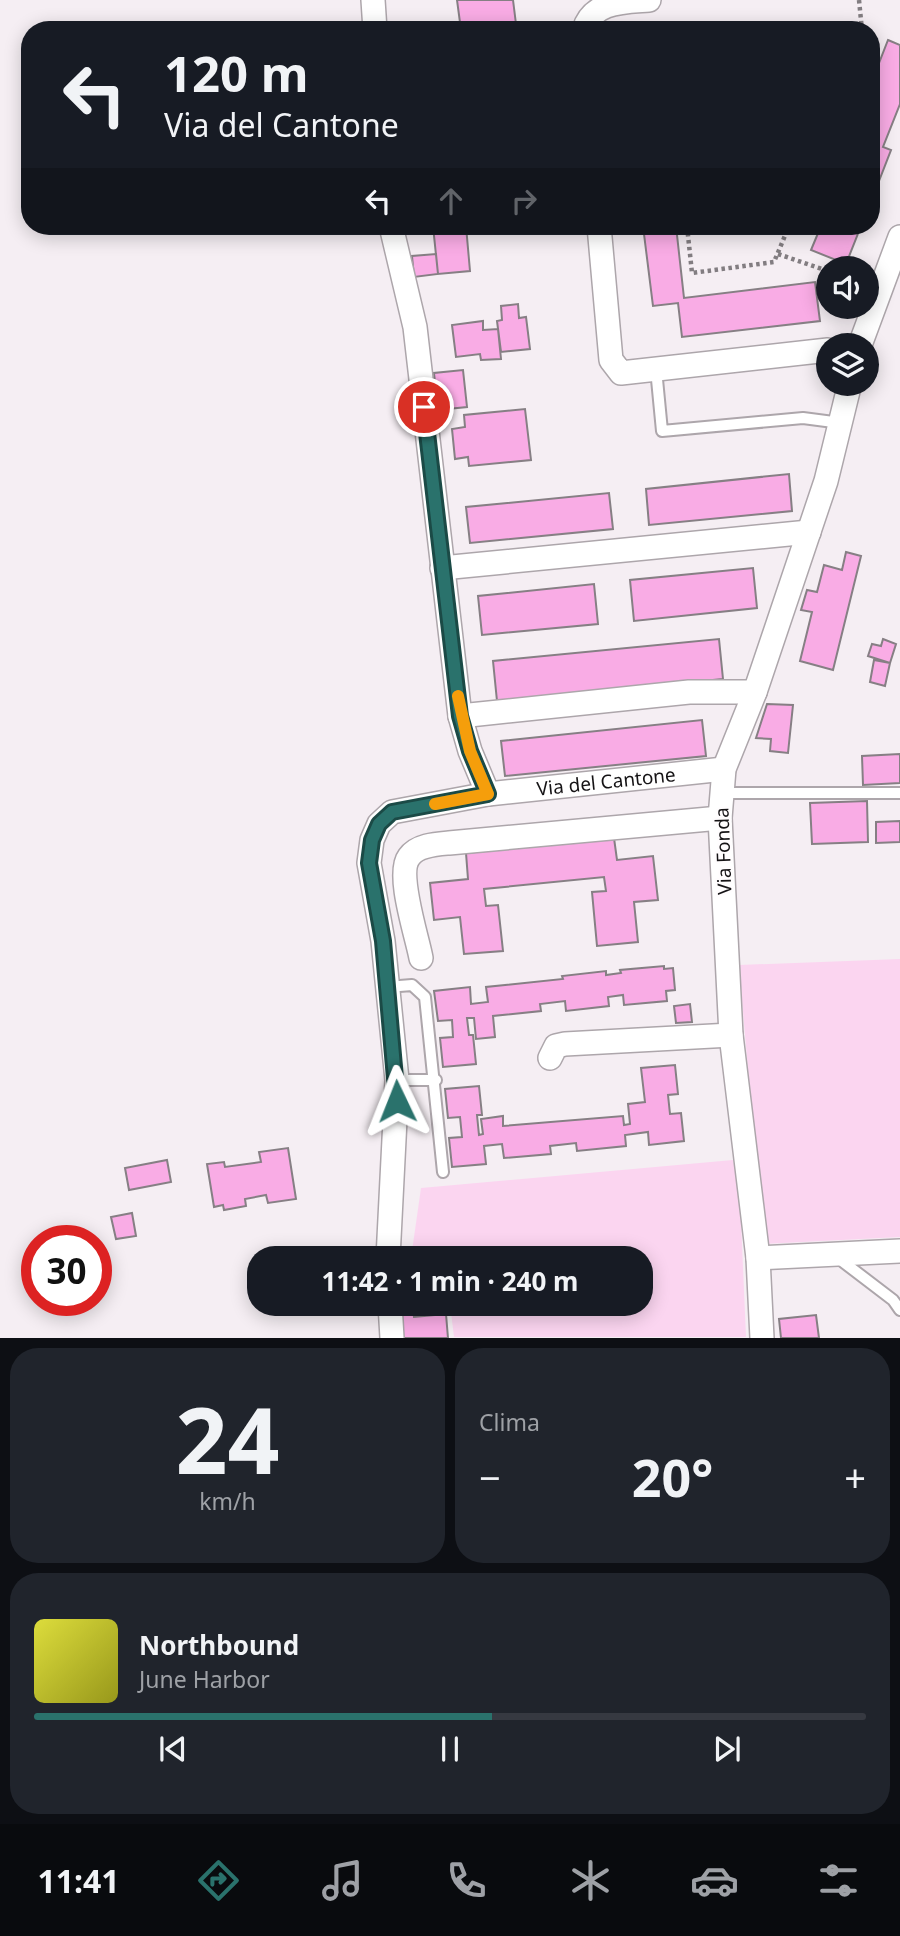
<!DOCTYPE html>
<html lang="it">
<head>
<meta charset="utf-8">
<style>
	:root { --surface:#171b24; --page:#20242c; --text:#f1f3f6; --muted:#9ea1a6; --line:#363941; --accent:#2a726c }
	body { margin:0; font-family:"Noto Sans",sans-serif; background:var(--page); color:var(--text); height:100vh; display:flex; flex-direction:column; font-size:26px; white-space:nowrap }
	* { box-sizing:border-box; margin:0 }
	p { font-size:23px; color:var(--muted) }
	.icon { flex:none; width:38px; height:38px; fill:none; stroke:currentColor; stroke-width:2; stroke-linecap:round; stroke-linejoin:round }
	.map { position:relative; height:1338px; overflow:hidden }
	.sheet { display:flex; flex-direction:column; gap:10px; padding:10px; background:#0d0f14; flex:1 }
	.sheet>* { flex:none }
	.guide { position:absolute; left:21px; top:21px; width:859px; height:214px; border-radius:28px; box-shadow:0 4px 18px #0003; background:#171b24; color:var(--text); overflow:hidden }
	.buttons { position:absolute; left:816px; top:256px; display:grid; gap:14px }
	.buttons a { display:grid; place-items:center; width:63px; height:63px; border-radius:50%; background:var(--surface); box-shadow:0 4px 18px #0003; font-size:35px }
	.speed { position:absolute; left:21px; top:1225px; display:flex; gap:14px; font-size:35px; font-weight:700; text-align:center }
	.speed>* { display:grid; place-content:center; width:91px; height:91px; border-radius:50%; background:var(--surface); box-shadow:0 4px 18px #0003; line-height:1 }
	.speed .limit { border:10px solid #d22; background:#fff; color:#111 }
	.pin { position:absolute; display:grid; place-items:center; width:60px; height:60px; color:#fff; margin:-30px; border:4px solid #fff; border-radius:50%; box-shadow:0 2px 7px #0007 }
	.me { position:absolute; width:77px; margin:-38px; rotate:358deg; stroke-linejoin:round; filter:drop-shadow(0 0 5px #0008) }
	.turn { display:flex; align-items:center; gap:24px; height:147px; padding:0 28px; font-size:32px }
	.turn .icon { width:91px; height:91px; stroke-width:2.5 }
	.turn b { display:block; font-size:49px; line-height:60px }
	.lanes { display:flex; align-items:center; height:66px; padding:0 28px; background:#0003; justify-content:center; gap:35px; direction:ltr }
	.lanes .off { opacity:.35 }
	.big { font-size:52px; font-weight:700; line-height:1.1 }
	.sheet .card { flex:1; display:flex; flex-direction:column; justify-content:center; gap:10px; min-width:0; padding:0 24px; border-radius:28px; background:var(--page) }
	.sheet .dial { align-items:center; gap:0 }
	.dial b { font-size:91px; line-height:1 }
	.song { display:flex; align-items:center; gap:21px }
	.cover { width:84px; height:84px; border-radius:10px; background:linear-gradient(135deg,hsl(60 70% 55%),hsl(60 70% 35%)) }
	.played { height:7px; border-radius:4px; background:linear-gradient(90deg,var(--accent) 55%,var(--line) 55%) }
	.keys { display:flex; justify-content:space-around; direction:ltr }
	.heat { display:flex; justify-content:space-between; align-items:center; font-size:38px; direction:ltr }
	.sheet .tiles { flex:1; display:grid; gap:10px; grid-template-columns:1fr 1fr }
	.card:last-child { grid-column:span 2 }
	.trip { position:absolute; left:247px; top:1246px; width:406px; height:70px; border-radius:28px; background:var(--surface); box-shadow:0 4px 18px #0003; font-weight:700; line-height:70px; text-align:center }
	.tabs { display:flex; height:112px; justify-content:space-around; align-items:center; background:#090b0e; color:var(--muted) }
	.tabs .icon { width:49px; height:49px }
	.tabs .on { color:var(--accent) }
	.tabs b { font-size:32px; color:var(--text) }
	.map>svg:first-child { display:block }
	.green { fill:#fbd5f0 }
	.building { fill:#f9ace5; stroke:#867f84; stroke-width:2 }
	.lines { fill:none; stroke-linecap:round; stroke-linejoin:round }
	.lane-casing { stroke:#ada6ab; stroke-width:14 }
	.street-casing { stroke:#ada6ab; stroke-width:26 }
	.path { stroke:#827d81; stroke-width:4.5; stroke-dasharray:3.5 3.5; stroke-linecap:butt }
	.lane { stroke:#fff; stroke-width:10 }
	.street { stroke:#fff; stroke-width:23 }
	.route-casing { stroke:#1b4a46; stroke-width:18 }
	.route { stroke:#2a726c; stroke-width:12 }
	.slow { stroke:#f59e0b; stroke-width:12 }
	.labels { text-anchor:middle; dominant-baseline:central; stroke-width:5; stroke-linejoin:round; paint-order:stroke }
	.street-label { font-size:19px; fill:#151315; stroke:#fffdfe }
</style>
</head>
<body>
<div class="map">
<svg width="900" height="1338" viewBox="0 0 900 1338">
	<rect width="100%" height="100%" fill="#f5eef3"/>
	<!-- green -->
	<path class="green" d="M900,959v278l-137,7 -24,-279z
		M733,1160l7,38 6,139h-292l-4,-33h190v-46h-229l10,-70z"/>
	<!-- building -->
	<path class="building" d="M457,0h56l3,24 -55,6z
		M888,40l12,5v59l-17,43 8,3 -19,49v-118z
		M433,226h33l4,45 -32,3z
		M643,226h33l8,72 131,-16 5,39 -138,16 -4,-34 -25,3z
		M821,226h40l-15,38 -35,-14z
		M436,254l2,20 -24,3 -2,-21z
		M518,304l1,14 7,-1 4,32 -29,3 -4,-31 5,-1 -1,-14z
		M483,321v9l15,-1 3,30 -20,1 -1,-6 -24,3 -4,-32z
		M463,370l4,37 -29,3 -4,-37z
		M525,409l6,51 -62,6 -1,-9 -13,2 -3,-30 13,-2 -1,-12z
		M789,474l3,37 -143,14 -3,-36z
		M609,493l4,36 -143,14 -4,-36z
		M846,552l15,4 -28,114 -33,-9 12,-49 -11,-2 6,-20 10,2 7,-27 18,5z
		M753,568l4,40 -123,13 -4,-41z
		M594,584l4,40 -116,11 -4,-39z
		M719,639l4,40 -226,22 -4,-40z
		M883,639l13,5 -6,19 -22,-7 4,-12 9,2z
		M874,660l16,3 -5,23 -15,-4z
		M767,704l26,1 -5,48 -18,-2 1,-12 -15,-1z
		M702,720l4,36 -201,20 -4,-35z
		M900,754v29l-37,2 -1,-29z
		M867,801l1,41 -56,2 -2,-41z
		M900,821v21l-24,1v-21z
		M614,838l3,22 36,-4 5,44 -24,2 4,40 -41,4 -5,-54 14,-1 -2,-14 -120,12 2,17 12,-1 5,46 -39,3 -4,-37 -26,3 -4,-37 38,-4 -2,-26z
		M664,966v3l9,-1 2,22 -9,1 1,10 -43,4 -1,-10 -15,2 1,9 -43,5 -1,-10 -25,3 1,7 -48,5 2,21 -19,2 -2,-21h-7l2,17h4l3,29 -33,3 -3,-29 13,-1 -1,-17 -14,1 -4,-30 36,-4 1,17 17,-2 -2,-15 77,-8 -1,-3 44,-5v4l15,-2 -1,-3z
		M690,1004l2,18 -16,1 -2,-17z
		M675,1065l3,29 -10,1 2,19 11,-1 3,28 -35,4 -1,-13 -23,3 1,11 -49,5 -1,-8 -26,3 1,8 -47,4 -2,-14 -18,2 2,18 -34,3 -3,-29 13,-1 -2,-20 -12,1 -3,-29 34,-3 3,29h-5l2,20 4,-1 -2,-15 22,-3v10l120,-10 1,9 6,-1 -2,-20 17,-2 -4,-34z
		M288,1148l8,51 -28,4 -2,-8 -21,4 1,7 -22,4 -1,-5 -9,2 -7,-43 17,-2 1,5 36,-5 -2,-10z
		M167,1160l4,22 -42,8 -4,-22z
		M132,1213l4,23 -20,3 -5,-22z
		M396,1304h16l2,13 32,-3 2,24h-49z
		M816,1315l3,23h-38l-2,-19z"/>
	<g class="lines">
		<defs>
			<path id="lane" d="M656,369l6,62 141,-13 38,5
				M722,793h178
				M387,987l25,-2 13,12 18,175
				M397,1080h39
				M838,1258l55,42 7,10"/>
			<g id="street">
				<path d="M373,0l2,30"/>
				<path d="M584,30c8,-29 40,-28 65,-30"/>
				<path d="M391,226l24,101 45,389 10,35 18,43"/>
				<path d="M599,226l12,134 10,13 207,-23"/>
				<path d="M860,345l40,-108"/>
				<path d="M442,568l367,-36"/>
				<path d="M460,716l229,-24h66"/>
				<path d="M421,958c-4,-22 -25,-84 -12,-101 8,-12 28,-13 40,-14l271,-25"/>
				<path d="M550,1058l6,-12 9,-2 166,-9"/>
				<path id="s1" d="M388,1258l9,-178 -14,-139 -14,-78 3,-23 7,-16 13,-12 96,-18 236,-25"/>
				<path d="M758,1258l142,-7"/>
				<path d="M390,1304l2,34"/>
				<path d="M762,1338l-4,-80 -27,-223 -11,-217 4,-49 31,-77 71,-211 24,-98"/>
			</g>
		</defs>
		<!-- lane casing -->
		<use href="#lane" class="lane-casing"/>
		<!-- street casing -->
		<use href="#street" class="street-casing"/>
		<!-- path -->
		<path class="path" d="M859,0l3,30
			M687,226l5,47 82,-11 15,-36
			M778,254l50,17"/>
		<!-- lane -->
		<use href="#lane" class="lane"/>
		<!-- street -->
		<use href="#street" class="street"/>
	</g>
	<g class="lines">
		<defs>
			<path id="route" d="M397,1101l-14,-160 -14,-78 3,-23 7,-16 13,-12 96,-18 -18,-43 -10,-35 -36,-309"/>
		</defs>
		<!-- route casing -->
		<use href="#route" class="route-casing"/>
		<!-- route -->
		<use href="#route" class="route"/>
		<!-- slow -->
		<path class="slow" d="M435,804l53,-10 -18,-43 -12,-55"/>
	</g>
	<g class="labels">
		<!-- street labels -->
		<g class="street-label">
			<text stroke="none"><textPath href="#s1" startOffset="672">Via del Cantone</textPath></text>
			<text transform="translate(723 851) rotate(-92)">Via Fonda</text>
		</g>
	</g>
</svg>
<div class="buttons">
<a><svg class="icon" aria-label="sound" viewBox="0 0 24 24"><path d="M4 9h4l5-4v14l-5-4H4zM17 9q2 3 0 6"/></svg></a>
<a><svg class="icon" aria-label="layers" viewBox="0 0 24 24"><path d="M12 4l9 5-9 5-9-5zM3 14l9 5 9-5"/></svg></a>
</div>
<div class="speed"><div class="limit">30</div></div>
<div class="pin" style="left:424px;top:407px;background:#d93025"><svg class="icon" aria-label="arrive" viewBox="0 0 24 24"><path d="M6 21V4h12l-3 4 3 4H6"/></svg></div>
<svg class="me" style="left:397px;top:1101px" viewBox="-20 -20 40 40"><path d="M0-17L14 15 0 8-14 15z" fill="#2a726c" stroke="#fff" stroke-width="4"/></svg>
<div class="trip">11:42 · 1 min · 240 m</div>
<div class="guide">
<div class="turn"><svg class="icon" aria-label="left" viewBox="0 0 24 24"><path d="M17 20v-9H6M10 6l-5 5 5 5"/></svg><div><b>120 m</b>Via del Cantone</div></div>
<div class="lanes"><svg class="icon" aria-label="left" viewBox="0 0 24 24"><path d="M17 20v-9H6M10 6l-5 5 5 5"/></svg><svg class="icon off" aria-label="ahead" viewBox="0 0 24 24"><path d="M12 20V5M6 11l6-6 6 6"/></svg><svg class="icon off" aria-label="right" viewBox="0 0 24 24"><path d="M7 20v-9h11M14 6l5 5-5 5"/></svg></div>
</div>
</div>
<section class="sheet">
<div class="tiles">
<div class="card dial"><b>24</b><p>km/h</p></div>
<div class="card"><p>Clima</p>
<div class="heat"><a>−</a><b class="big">20°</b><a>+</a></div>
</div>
<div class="card">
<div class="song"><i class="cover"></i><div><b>Northbound</b><p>June Harbor</p></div></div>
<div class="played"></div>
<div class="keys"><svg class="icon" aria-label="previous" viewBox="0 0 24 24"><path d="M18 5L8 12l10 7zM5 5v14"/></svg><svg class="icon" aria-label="pause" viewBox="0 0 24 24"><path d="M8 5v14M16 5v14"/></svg><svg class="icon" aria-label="next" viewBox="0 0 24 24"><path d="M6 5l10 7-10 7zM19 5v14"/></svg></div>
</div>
</div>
</section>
<nav class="tabs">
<b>11:41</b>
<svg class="icon on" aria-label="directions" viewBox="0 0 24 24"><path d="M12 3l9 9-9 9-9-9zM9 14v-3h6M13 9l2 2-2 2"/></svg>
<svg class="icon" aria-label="music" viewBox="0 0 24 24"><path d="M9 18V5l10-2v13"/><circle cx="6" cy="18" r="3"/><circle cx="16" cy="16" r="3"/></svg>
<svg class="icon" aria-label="phone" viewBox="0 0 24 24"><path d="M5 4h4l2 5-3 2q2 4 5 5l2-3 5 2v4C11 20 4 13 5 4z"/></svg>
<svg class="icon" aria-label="climate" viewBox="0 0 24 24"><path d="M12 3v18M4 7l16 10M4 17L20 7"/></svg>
<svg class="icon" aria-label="car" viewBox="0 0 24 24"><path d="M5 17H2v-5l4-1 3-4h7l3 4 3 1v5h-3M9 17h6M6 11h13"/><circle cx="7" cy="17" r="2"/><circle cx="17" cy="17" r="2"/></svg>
<svg class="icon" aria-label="filters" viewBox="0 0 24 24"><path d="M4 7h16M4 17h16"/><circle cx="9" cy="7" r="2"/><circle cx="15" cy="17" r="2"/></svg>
</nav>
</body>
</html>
